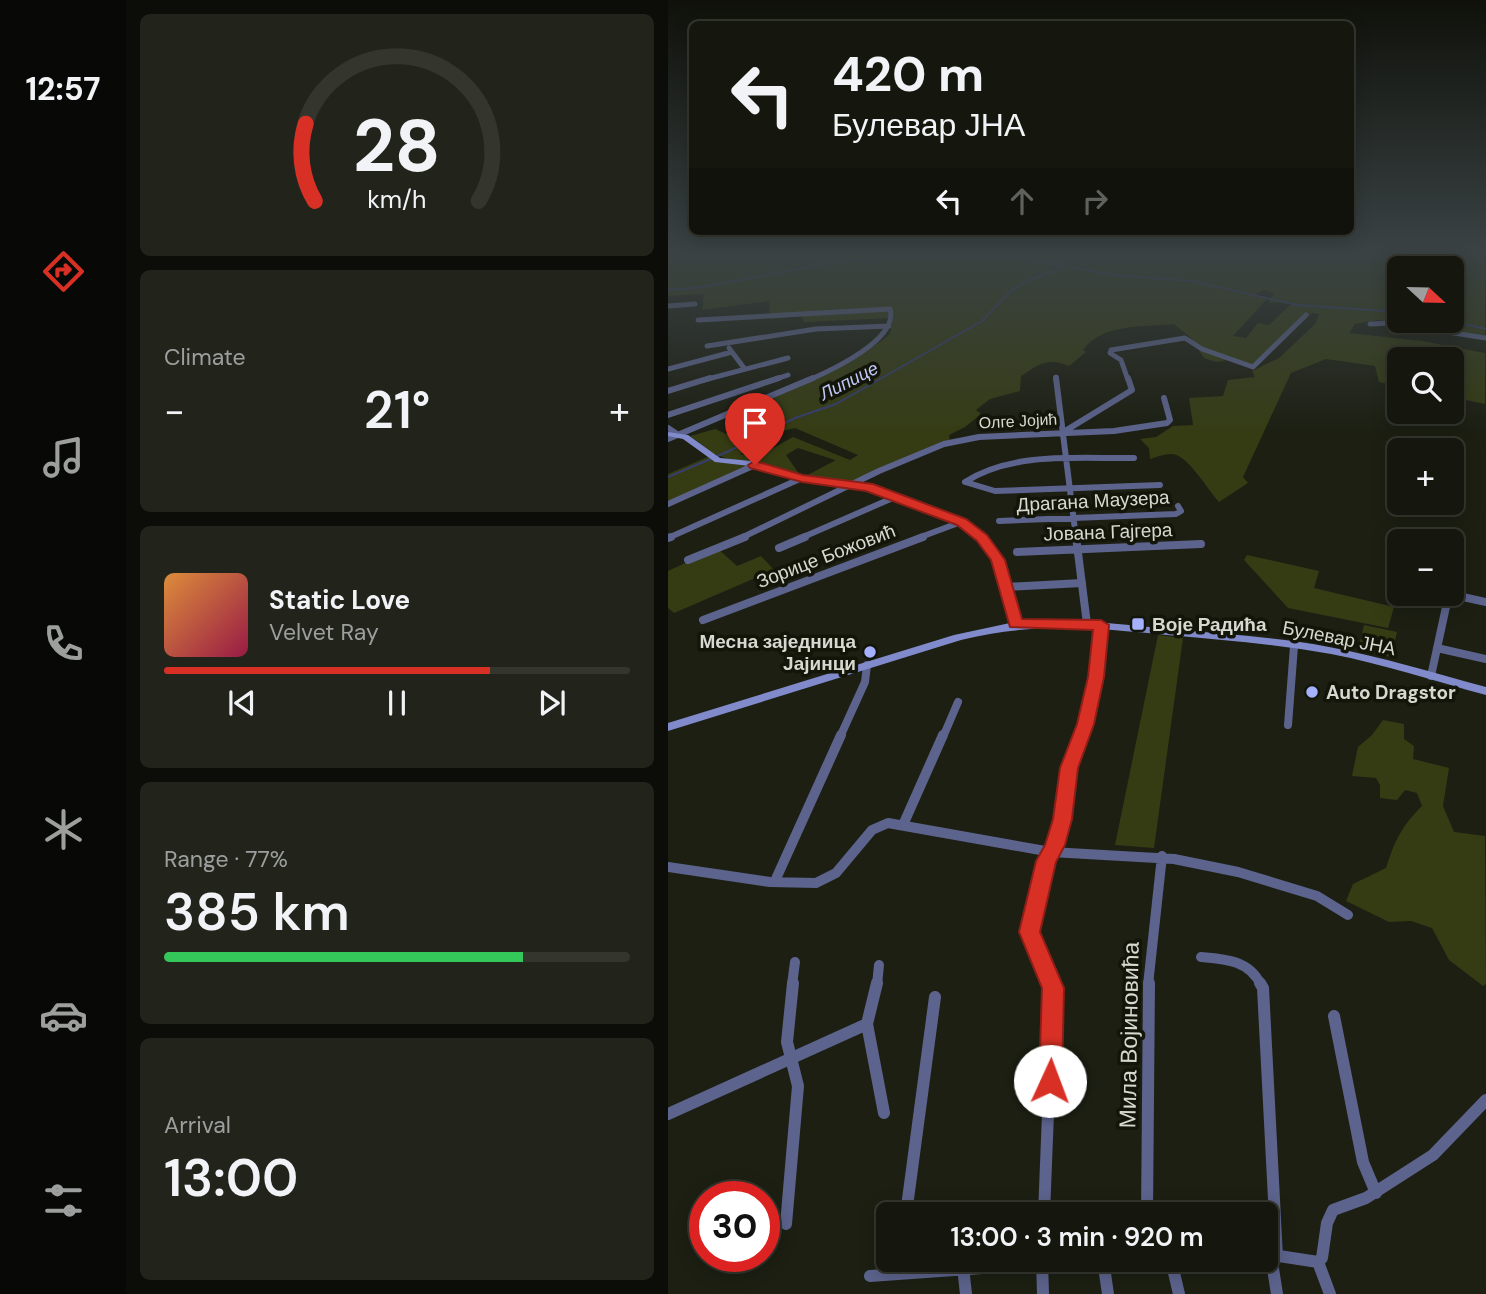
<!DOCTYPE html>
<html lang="en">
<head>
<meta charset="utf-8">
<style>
	:root { --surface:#15170e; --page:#22241c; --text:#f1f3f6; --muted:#9d9f9e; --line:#34362e; --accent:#d93025 }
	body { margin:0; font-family:"DM Sans",sans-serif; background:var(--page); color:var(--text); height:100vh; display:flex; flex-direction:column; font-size:26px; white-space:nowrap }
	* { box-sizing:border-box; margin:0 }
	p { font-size:23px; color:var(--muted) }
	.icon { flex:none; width:38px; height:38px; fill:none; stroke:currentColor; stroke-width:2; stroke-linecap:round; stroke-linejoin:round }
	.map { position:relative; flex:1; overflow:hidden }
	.details { display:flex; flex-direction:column; gap:14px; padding:14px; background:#0c0d08; width:542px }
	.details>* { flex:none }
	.banner { position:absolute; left:21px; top:21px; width:665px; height:214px; border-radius:10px; box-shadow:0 4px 18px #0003,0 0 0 2px var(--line); background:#15170e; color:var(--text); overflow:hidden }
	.needle { width:46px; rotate:112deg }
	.tools { position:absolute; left:719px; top:256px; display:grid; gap:14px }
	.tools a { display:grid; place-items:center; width:77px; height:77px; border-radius:10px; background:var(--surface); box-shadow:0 4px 18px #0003,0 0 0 2px var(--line); font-size:35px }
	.speed { position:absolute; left:21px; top:1181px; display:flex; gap:14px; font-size:35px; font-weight:700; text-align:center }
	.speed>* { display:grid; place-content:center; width:91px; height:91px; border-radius:50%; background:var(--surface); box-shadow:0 4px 18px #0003,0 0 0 2px var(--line); line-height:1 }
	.speed .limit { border:10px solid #d22; background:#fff; color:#111 }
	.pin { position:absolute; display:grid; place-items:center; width:60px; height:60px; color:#fff; margin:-72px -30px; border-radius:50% 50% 50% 0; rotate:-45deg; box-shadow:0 0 7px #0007 }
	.pin .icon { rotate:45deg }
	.me { position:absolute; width:77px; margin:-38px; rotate:2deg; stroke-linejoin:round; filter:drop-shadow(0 0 5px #0008) }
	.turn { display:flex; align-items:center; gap:24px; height:147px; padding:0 28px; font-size:32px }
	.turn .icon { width:91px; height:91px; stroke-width:2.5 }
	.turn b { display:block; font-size:49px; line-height:60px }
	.lanes { display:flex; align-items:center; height:66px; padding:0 28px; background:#0003; justify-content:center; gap:35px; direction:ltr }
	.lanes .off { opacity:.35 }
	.big { font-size:52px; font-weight:600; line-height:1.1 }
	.details .card { flex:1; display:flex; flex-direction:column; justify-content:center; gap:10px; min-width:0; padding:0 24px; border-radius:10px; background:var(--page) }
	.details .dial { align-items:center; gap:0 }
	.dial svg { height:182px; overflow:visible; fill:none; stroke:var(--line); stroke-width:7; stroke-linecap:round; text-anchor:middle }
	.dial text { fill:var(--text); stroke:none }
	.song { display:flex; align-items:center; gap:21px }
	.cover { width:84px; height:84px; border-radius:10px; background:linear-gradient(135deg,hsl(30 70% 55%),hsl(340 70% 35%)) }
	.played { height:7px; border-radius:4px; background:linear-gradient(90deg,var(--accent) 70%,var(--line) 70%) }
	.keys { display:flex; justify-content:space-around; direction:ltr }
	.heat { display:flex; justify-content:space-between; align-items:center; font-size:38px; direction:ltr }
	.charge { height:10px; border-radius:5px; background:linear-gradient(90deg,#34c759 77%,var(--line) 0) }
	.trip { position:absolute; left:208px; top:1202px; width:402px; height:70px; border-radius:10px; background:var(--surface); box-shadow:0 4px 18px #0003,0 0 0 2px var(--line); font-weight:600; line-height:70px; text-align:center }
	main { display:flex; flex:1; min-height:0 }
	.tabs { display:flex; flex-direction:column; width:126px; justify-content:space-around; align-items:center; background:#080906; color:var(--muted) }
	.tabs .icon { width:49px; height:49px }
	.tabs .active { color:var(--accent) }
	.tabs b { font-size:32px; color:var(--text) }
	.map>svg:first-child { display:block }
	.green { fill:#353c14; fill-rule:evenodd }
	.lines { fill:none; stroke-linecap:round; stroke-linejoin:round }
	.stream { stroke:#373e6f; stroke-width:2 }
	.street-far4 { stroke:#5c638c; stroke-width:5 }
	.street-far3 { stroke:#5c638c; stroke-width:6 }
	.street-far2 { stroke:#5c638c; stroke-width:8 }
	.street-far1 { stroke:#5c638c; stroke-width:10 }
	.street { stroke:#5c638c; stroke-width:12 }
	.secondary { fill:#818bcc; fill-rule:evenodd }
	.route { fill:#d93025; stroke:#8d1f18; stroke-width:2 }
	.poi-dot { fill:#a5b1fc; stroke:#131509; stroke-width:2.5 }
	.labels { text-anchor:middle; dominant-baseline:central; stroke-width:7; stroke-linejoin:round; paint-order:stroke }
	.far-street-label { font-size:16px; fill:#d7d9d1; stroke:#131509 }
	.far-water-label { font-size:18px; font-style:italic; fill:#c0c9fa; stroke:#131509 }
	.street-label { font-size:19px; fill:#d7d9d1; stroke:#131509 }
	.poi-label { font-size:19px; font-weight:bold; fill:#d7d9d1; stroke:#131509; text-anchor:start }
	.near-street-label { font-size:23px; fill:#d7d9d1; stroke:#131509 }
</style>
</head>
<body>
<main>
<nav class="tabs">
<b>12:57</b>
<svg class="icon active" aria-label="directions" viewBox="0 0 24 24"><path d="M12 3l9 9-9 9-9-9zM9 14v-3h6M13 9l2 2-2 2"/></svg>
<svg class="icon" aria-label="music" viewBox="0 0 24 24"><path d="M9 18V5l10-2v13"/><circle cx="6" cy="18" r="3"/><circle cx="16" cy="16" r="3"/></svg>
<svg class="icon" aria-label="phone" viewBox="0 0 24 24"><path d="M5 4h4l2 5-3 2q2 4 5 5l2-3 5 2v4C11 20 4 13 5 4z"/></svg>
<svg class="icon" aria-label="climate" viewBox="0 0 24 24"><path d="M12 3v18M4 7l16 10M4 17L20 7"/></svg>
<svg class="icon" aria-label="car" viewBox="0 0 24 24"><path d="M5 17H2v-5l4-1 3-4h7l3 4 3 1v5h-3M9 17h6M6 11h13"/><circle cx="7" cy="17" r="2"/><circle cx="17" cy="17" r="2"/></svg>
<svg class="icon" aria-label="filters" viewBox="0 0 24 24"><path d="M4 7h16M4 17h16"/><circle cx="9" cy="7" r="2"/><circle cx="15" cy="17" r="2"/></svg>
</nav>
<section class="details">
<div class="card dial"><svg viewBox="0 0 100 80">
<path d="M14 69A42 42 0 1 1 86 69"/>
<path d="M14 69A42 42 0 0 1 10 35" stroke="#d93025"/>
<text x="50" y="56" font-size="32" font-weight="700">28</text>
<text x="50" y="72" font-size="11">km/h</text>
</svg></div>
<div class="card"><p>Climate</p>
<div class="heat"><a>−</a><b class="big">21°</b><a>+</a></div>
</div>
<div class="card">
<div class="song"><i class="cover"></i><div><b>Static Love</b><p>Velvet Ray</p></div></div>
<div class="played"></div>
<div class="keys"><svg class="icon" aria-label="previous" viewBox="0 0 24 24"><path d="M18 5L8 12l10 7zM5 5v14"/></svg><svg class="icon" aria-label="pause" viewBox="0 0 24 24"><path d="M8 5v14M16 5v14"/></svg><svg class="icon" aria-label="next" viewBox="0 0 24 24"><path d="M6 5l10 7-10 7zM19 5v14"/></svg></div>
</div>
<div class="card"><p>Range · 77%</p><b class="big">385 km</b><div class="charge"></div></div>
<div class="card"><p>Arrival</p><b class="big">13:00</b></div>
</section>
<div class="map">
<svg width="818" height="1294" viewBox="0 0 818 1294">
	<rect width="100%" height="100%" fill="#1c1f12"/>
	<!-- green -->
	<path class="green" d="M0,252h817v83l-107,-15 -23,4 -6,9 73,8 63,12v51l-33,-7v-38h-52l-1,27 -20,-4 -4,-16 -49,-7 -35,14 -48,104 5,6 -29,19c-12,-13 -31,-47 -47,-48 -7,0 -16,3 -22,5l-1,-11 -9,-9 16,-2 17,-11 20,-1 -4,-27 34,-2 5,-16 27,-3 -3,-6 27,-13 36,-34 4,-10 -7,-1 -59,53 -6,1 -14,-8 -17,3 -12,-4 -13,-20 -17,-14c-30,3 -71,-1 -91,26l3,2 -17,14c-21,-9 -30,-2 -48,10l-1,15 -30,8 -14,11 5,4 -16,13 -16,8 1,6 -98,43 -50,-6 -48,-13 -86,40v-31l42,-18 27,6 -23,-8 -24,-18 25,-7 23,10 33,-15 7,-12c-17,2 -31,1 -47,5l1,-4c56,-21 111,-41 158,-79l3,-16 -89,4 -2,-6 -32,3 -1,-18 -67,9 2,-16 -36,2zM732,268h52v52h-52zM596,290l10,3 -6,10 25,-1 -24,23 -11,-2 -12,15 -13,-2 34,-37 -12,-4zM127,428l63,27 -8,5 -57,-23 -38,21 -15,-4 38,-22zM130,448l37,12h1l-34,18 -16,-23z
		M49,548l20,18 24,-10 13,14 -100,43 -6,-5v-37z
		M579,555l72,16 -5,17 80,19 -6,21 -100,-20 -44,-48z
		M696,625l33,7 -6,25 -33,-7z
		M490,635l25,3 -29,210 -39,-3z
		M715,720l21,4v15l10,7 -1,13 36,9 -6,38 11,26 31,4 1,148 -3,2 -34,-26 -17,-32 -21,-7 -22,1 -43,-21 7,-17 33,-16c9,-28 15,-41 36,-62l-5,-13 -12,-3 -8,10 -17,-2v-13l-4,-7 -24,-2 6,-29 14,-12z"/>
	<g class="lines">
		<!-- stream -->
		<path class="stream" d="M0,290l34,-3 145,-27 85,-3 95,2 86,16 79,6 105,24 103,7
			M779,320l39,9
			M0,477l59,-25 68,-34 41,-14 146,-83 30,-31 15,-9 37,-14"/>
		<!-- street-far4 -->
		<path class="street-far4" d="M0,306l27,-2
			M30,320l192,-11c9,30 -58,61 -81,71
			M702,324l21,-1 95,15
			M39,346l109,-17 73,-3
			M61,348l15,20
			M0,369l64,-17
			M388,377v3
			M36,380l84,-22
			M105,380l15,-5
			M460,380l-7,-20 -11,-7 1,-3 74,-12 17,11 51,18 53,-52"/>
		<!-- street-far3 -->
		<path class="street-far3" d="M388,378l20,160
			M0,391l42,-13
			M0,415l111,-37
			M0,428l9,6
			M397,431l67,-41 -4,-12
			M0,439l145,-61
			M466,458c-55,1 -121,-7 -169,24l30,9 165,-6
			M0,504l87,-39
			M331,521l177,-7 5,-3 -3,-5
			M0,538l134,-60
			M73,538l138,-67 65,-27 35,-7 135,-6 53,-8 3,-3 -6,-22
			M133,538l94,-41
			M250,538l43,-16"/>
		<!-- street-far2 -->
		<path class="street-far2" d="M408,537l11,87
			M0,538l3,-1
			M111,548l26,-11
			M349,552l184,-8
			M20,560l57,-23
			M338,587l76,-4
			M777,593l41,9
			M35,620l220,-83
			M769,648l49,11
			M763,676l18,-83
			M620,725l6,-79
			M172,737l25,-55 2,-17
			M275,737l15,-35
			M411,737l17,-60 5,-52"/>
		<!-- street-far1 -->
		<path class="street-far1" d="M235,825l40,-90
			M0,867l102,15 46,1 20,-10 36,-43 16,-7 163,29 123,7 64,13 79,24 31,19
			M107,881l66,-146
			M533,957c24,2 48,3 60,28
			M124,985l3,-23
			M209,985l2,-20
			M384,985l-22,-53 16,-71 9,-16 7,-26 7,-51 11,-33
			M480,985l14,-129"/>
		<!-- street -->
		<path class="street" d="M209,983l-10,41 17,89
			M592,983l3,5 14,269
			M666,1016l29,146 13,31
			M0,1114l199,-90
			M238,1214l29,-217
			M376,1214l9,-226 -2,-5
			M479,1214l2,-231
			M118,1224l12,-138 -11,-44 6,-59
			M598,1254l52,8
			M603,1256l6,38
			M374,1260l1,34
			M435,1260l5,34
			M503,1260l8,34
			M650,1262l4,-4 5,-35 6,-13 33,-12 67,-43 53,-55
			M650,1262l12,32
			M295,1267l3,27
			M202,1276l226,-16"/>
		<!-- secondary -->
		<path class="secondary" d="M0,432l20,3 32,23 31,3 52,15 68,9 98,37 16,14 18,24 17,62c50,-4 100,2 150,7 53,5 107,8 159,18 53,10 105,26 157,40v8c-52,-14 -103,-31 -155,-41 -54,-10 -109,-14 -164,-19 -73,-7 -134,-13 -206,5l-293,91v-8l286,-88 56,-12 -17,-63 -14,-20 -16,-14 -97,-37 -64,-8 -52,-15 -35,-4 -32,-23 -15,-3z"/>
	</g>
	<!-- sky -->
	<linearGradient id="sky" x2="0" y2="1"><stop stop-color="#0f110a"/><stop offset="0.58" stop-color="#3a4244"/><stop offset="1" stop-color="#3a4244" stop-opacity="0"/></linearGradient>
	<rect width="818" height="433" fill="url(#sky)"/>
	<!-- route -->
	<path class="route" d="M87,461l48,14 70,9 93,35 21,16 18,25 17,59 79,1 8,5 -5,52 -10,47 -16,44 -6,51 -7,26 -9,17 -16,70 24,56 -2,93 -3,8 -9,3 -8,-3 -3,-8 3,-93 -23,-56 17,-71 9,-16 8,-26 7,-51 17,-44 11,-47 5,-47 -83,-3 -19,-67 -14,-19 -20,-16 -91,-34 -64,-9 -52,-14 -2,-3z"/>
	<!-- markers -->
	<g class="poi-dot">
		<rect x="463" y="617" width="14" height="14" rx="3.5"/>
		<circle cx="202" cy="652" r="7"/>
		<circle cx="644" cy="692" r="7"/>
	</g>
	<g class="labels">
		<!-- far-street labels -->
		<g class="far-street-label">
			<text transform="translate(350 421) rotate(-3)">Олге Јојић</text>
		</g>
		<!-- far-water labels -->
		<g class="far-water-label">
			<text transform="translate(181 381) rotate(-27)">Липице</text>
		</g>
		<!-- street labels -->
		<g class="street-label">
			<text transform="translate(425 501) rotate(-3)">Драгана Маузера</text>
			<text transform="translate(440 532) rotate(-2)">Јована Гајгера</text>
			<text transform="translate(158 556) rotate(-21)">Зорице Божовић</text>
			<text transform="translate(671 638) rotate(11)">Булевар ЈНА</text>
		</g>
		<!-- poi labels -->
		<g class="poi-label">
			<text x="484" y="624">Воје Радића</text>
			<text x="188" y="641" text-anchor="end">Месна заједница<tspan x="188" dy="22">Јајинци</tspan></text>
			<text x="658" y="692">Auto Dragstor</text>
		</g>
		<!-- near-street labels -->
		<g class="near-street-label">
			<text transform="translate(461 1035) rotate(-89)">Мила Војиновића</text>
		</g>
	</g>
</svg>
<div class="tools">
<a><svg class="needle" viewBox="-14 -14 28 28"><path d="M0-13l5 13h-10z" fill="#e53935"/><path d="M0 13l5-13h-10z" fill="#9d9f9e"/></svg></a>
<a><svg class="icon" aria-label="search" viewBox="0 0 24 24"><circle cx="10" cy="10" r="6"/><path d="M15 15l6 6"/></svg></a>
<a>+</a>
<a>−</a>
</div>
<div class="speed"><div class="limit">30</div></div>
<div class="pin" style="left:87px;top:465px;background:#d93025"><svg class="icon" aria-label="arrive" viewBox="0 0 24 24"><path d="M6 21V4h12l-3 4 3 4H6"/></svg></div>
<svg class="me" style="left:382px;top:1081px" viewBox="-20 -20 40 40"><circle r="19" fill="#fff"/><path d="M0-13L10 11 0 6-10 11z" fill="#d93025"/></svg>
<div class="trip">13:00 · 3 min · 920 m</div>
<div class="banner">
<div class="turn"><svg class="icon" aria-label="left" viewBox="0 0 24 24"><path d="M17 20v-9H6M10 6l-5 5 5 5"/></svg><div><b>420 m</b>Булевар ЈНА</div></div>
<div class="lanes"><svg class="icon" aria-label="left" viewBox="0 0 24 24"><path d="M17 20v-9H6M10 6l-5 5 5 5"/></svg><svg class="icon off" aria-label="ahead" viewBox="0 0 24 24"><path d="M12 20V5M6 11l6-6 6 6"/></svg><svg class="icon off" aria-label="right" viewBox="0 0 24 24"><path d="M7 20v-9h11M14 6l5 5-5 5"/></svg></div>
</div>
</div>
</main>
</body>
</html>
